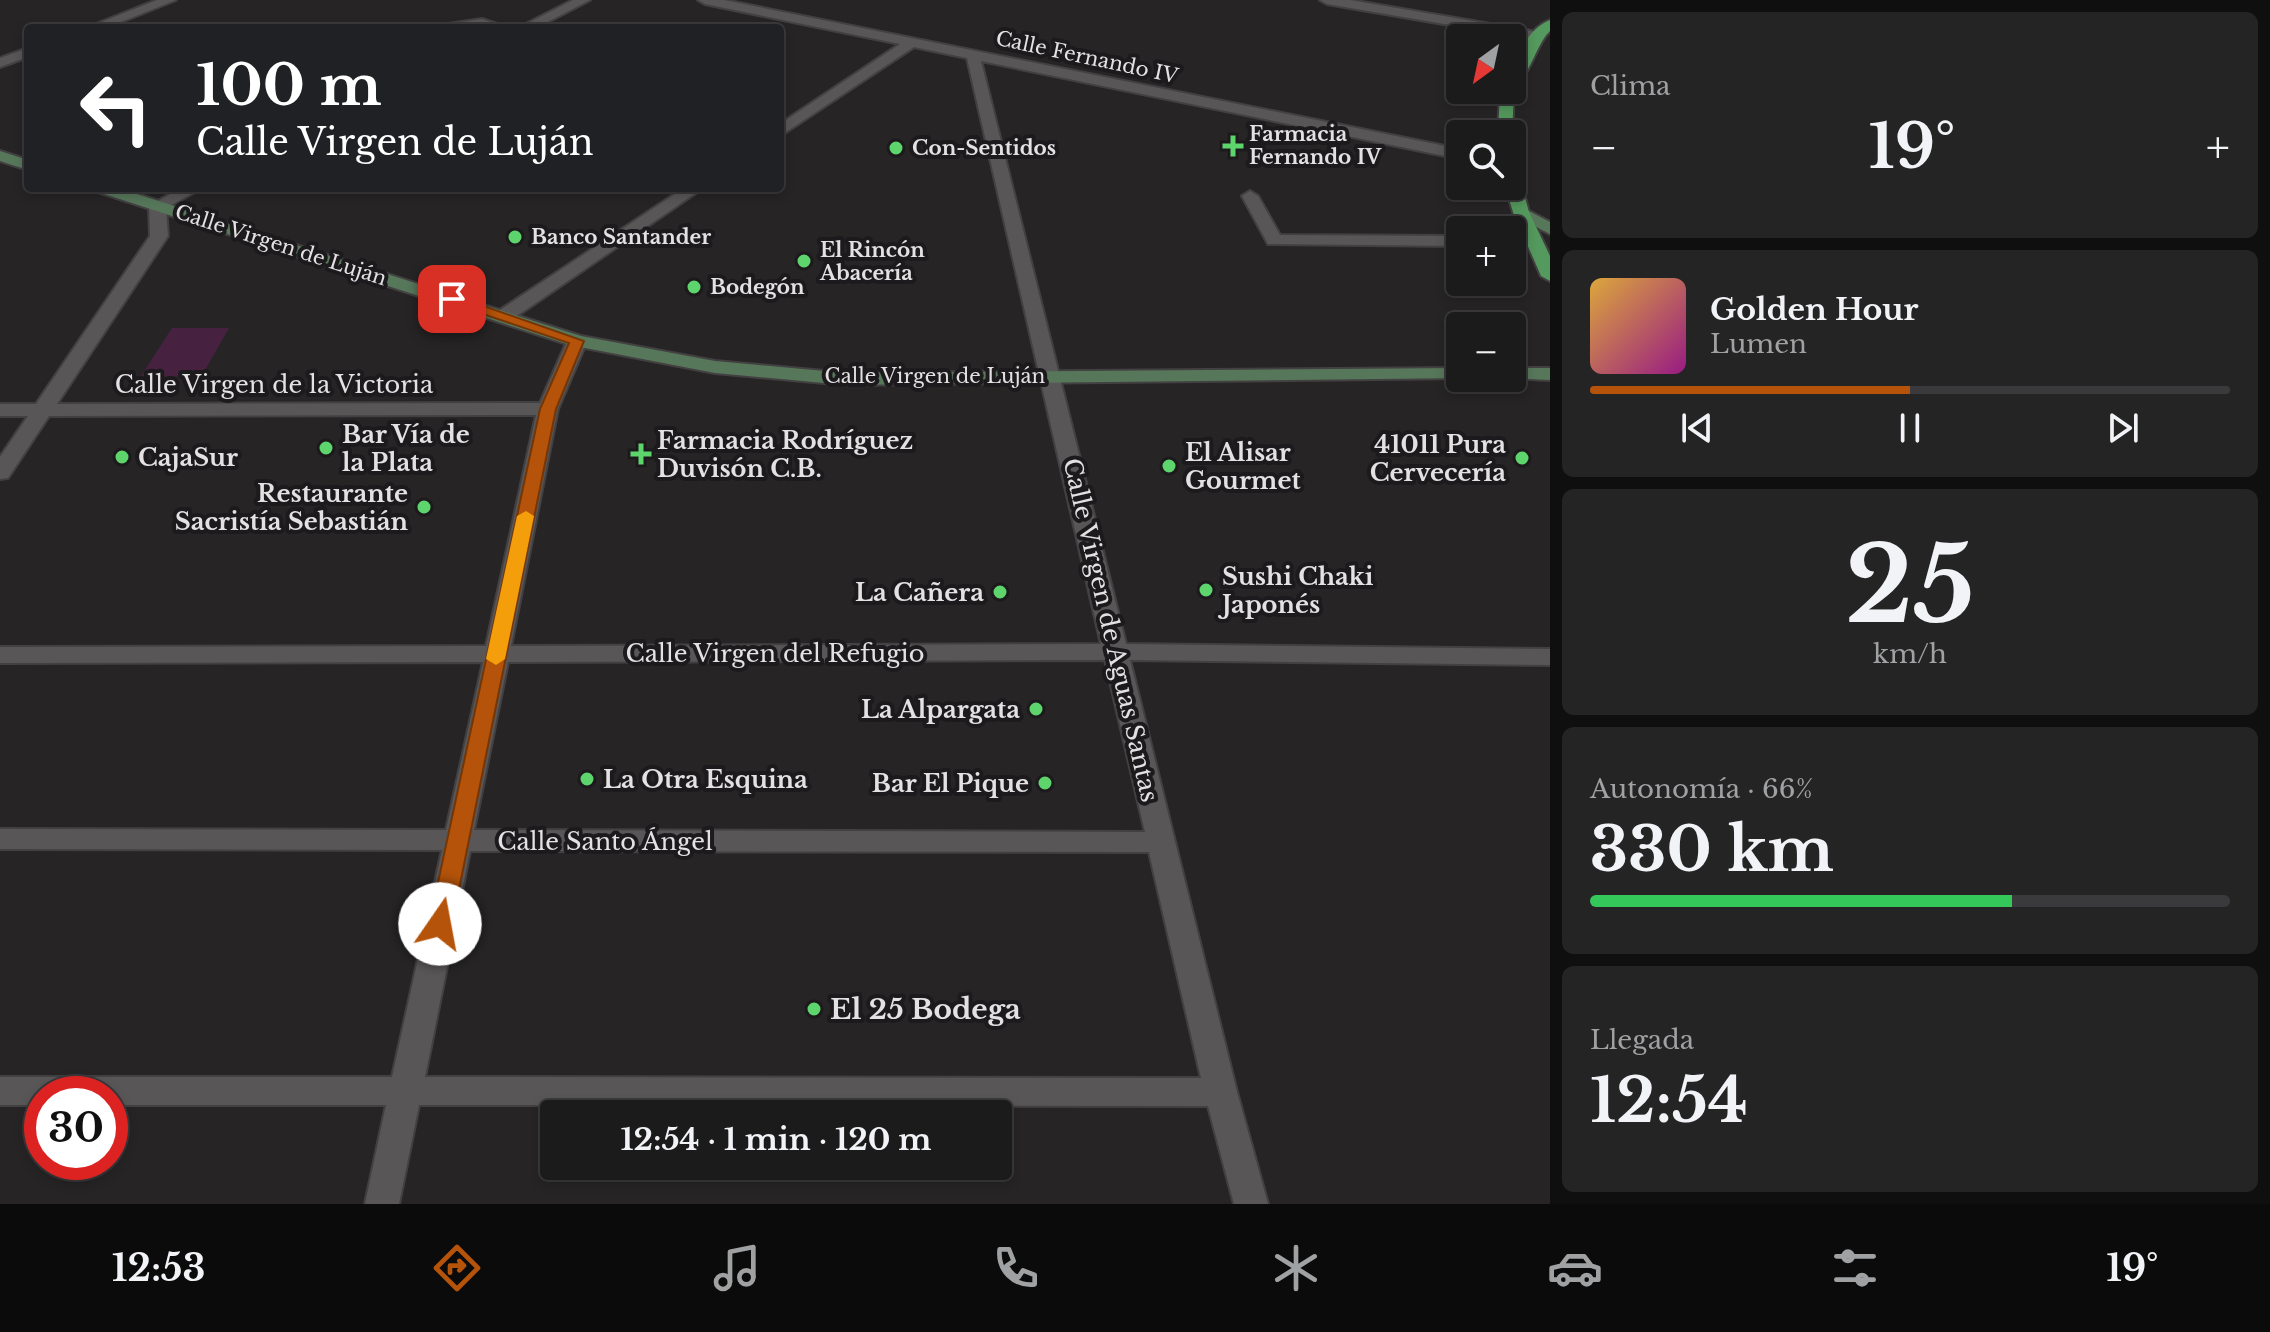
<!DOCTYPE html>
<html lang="es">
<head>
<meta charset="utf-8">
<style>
	:root { --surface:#1c1b1c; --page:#252425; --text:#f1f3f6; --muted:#a0a1a3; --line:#3a393b; --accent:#b45309 }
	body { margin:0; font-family:"Libre Baskerville",serif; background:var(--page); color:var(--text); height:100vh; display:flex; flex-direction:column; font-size:30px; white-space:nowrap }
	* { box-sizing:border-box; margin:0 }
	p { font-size:26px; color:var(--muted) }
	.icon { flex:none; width:44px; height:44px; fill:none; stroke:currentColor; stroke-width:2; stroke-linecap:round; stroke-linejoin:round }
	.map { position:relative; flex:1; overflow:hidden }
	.side { display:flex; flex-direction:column; gap:12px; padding:12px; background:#0f0f0f; width:720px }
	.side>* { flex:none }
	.hud { position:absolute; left:24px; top:24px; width:760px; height:168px; border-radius:8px; box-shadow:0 4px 12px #0003,0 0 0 2px var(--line); background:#202124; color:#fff; overflow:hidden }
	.needle { width:52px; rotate:213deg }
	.fabs { position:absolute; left:1446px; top:24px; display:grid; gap:16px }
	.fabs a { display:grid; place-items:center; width:80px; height:80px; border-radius:8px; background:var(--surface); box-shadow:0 4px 12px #0003,0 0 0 2px var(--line); font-size:40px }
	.speed { position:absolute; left:24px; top:1076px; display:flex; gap:16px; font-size:40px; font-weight:700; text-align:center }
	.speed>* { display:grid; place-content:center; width:104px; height:104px; border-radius:50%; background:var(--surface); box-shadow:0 4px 12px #0003,0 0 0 2px var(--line); line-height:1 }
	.speed .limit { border:12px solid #d22; background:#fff; color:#111 }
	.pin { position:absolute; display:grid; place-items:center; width:68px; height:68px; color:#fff; margin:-34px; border-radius:16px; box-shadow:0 4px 12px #0006 }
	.me { position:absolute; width:88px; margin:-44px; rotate:12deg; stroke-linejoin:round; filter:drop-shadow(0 0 6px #0008) }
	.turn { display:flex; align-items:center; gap:28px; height:168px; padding:0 40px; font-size:36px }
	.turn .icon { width:104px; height:104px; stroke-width:2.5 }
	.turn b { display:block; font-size:56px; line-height:68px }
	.big { font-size:60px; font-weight:800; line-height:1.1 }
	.side .card { flex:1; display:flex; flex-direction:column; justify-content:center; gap:12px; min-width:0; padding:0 28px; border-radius:12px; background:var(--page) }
	.side .dial { align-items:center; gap:0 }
	.dial b { font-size:104px; line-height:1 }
	.song { display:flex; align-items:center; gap:24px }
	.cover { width:96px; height:96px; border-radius:12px; background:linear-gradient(135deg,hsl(40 70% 55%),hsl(310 70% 35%)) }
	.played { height:8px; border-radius:4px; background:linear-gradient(90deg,var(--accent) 50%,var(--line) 50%) }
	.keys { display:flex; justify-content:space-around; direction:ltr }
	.heat { display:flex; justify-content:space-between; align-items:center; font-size:44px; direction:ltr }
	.charge { height:12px; border-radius:6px; background:linear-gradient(90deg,#34c759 66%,var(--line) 0) }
	.trip { position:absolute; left:540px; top:1100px; width:472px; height:80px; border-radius:8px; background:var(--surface); box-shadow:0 4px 12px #0003,0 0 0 2px var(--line); font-weight:800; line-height:80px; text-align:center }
	.dock { display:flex; height:128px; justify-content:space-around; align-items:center; background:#0b0b0b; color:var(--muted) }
	.dock .icon { width:56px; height:56px }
	.dock .on { color:var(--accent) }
	.dock b { font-size:36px; color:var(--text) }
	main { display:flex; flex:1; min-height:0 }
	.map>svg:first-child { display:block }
	.green { fill:#472240 }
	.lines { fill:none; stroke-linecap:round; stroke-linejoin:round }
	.lane-casing { stroke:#424041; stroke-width:4 }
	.street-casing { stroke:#424041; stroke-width:4 }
	.secondary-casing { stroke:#424041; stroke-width:4 }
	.primary-casing { stroke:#424041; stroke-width:4 }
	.lane { fill:#595658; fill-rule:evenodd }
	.street { fill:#595658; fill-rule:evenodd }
	.secondary { fill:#57775a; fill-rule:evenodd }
	.primary { fill:#54995d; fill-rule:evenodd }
	.route { fill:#b45309; stroke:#753606; stroke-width:2 }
	.slow { fill:#f59e0b }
	.poi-dot { fill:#5ed56c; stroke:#1c1a1c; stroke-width:3 }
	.labels { text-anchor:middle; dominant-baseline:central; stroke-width:8; stroke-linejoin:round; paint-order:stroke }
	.far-street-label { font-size:20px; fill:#e3e1e2; stroke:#1c1a1c }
	.far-poi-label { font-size:20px; font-weight:bold; fill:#e3e1e2; stroke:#1c1a1c; text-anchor:start }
	.street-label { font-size:24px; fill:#e3e1e2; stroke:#1c1a1c }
	.poi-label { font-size:24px; font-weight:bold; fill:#e3e1e2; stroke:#1c1a1c; text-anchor:start }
	.near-poi-label { font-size:28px; font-weight:bold; fill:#e3e1e2; stroke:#1c1a1c; text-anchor:start }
</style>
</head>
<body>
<main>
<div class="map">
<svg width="1550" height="1204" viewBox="0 0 1550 1204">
	<rect width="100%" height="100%" fill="#262425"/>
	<!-- green -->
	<path class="green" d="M172,328h57l-28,49 -60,-1z"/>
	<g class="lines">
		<defs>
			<path id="lane" d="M482,19l28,9h-69l7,-4z
				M1250,191l8,5 22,39 180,1v10l-192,-2 -26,-48z
				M1512,237h22l9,5 -9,5h-22z"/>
			<path id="street" d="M157,0h19l-70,28h-20z
				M573,0h17l-54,28h-18z
				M698,0h26l736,149v10l-479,-98 145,583 424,5v16l-420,-5 107,432 31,112h-34l-26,-98 -789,-1 -20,99h-34l21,-99h-276v-11h-68v11h-42v-28h392l50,-227 -442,-1v-20l446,1 37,-168 -483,1v-16l486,-1 50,-231 -487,1 -41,62 -8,1v-22l28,-41h-28v-12h36l114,-168 -1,-30 32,-18h21l-36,20 2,28 -111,168 483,-1 27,-62 3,-4h14l3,4 -29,68 -47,237 590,-2 -134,-586 -53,-11 -134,89v-12l120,-80 -195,-40zM1105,660l40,172 -671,-2 34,-168zM470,851l679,1 52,226 -776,-1z
				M1320,0h30l187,32 7,4 -7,4 -210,-36z
				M28,48v9l-28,10v-9z
				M684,188h19l-192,132h-14l-2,-4 2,-4z"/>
			<path id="secondary" d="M0,151l28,9v10l-28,-9z
				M93,188h25l463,148 134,25 131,12 614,-5v10h7l-621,7 -131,-12 -145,-28 -475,-154z
				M1521,207l29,15v12l-35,-18 -2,-4 2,-4z
				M1512,368h38v12l-45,-2h7z"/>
			<path id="primary" d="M1550,20v11c-15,14 -20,48 -38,55 0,-23 14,-57 38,-66z
				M1512,87l2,3 -2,46v-2h-14l2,-44h12z
				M1512,175l8,5 9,32 21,44v25l-9,-5 -28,-64 -8,-26h7z"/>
		</defs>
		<!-- lane casing -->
		<use href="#lane" class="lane-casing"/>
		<!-- street casing -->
		<use href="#street" class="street-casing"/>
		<!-- secondary casing -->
		<use href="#secondary" class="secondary-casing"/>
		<!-- primary casing -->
		<use href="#primary" class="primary-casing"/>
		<!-- lane -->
		<use href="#lane" class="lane"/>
		<!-- street -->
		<use href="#street" class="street"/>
		<!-- secondary -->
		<use href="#secondary" class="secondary"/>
		<!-- primary -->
		<use href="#primary" class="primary"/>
	</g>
	<!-- route -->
	<path class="route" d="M452,295l132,46 -28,68 -104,515 -4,6 -8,3 -8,-3 -3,-6 111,-515 29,-66 -122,-41 -2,-3z"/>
	<!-- slow -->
	<path class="slow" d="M526,511l8,5 -29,143 -9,6 -10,-6 31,-143z"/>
	<!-- markers -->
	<g class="poi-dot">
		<path d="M1229 134h8v8h8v8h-8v8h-8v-8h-8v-8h8z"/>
		<circle cx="896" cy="148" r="8"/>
		<circle cx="515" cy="237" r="8"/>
		<circle cx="804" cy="261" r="8"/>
		<circle cx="694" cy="287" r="8"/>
		<circle cx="326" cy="448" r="8"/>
		<path d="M637 442h8v8h8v8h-8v8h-8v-8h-8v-8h8z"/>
		<circle cx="122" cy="457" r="8"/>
		<circle cx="1522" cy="458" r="8"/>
		<circle cx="1169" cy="466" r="8"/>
		<circle cx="424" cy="507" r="8"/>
		<circle cx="1206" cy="590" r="8"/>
		<circle cx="1000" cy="592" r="8"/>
		<circle cx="1036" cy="709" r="8"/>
		<circle cx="587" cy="779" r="8"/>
		<circle cx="1045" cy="783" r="8"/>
		<circle cx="814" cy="1009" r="8"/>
	</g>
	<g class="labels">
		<!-- far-street labels -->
		<g class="far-street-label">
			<text transform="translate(1087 57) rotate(12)">Calle Fernando IV</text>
			<text transform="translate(281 245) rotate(18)">Calle Virgen de Luján</text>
			<text x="935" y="376">Calle Virgen de Luján</text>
		</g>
		<!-- far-poi labels -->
		<g class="far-poi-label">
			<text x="1249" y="134">Farmacia<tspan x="1249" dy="23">Fernando IV</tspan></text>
			<text x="912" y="148">Con-Sentidos</text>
			<text x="531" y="237">Banco Santander</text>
			<text x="820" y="250">El Rincón<tspan x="820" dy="23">Abacería</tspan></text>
			<text x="710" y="287">Bodegón</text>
		</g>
		<!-- street labels -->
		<g class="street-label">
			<text x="274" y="384">Calle Virgen de la Victoria</text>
			<text transform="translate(1111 630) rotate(77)">Calle Virgen de Aguas Santas</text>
			<text x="775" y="653">Calle Virgen del Refugio</text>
			<text x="605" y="841">Calle Santo Ángel</text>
		</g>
		<!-- poi labels -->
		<g class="poi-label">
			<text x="342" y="434">Bar Vía de<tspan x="342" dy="28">la Plata</tspan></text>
			<text x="657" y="440">Farmacia Rodríguez<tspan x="657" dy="28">Duvisón C.B.</tspan></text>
			<text x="1506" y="444" text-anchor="end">41011 Pura<tspan x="1506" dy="28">Cervecería</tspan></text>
			<text x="1185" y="452">El Alisar<tspan x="1185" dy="28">Gourmet</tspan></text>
			<text x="138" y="457">CajaSur</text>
			<text x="408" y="493" text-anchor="end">Restaurante<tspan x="408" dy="28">Sacristía Sebastián</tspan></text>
			<text x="1222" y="576">Sushi Chaki<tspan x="1222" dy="28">Japonés</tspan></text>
			<text x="984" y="592" text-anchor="end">La Cañera</text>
			<text x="1020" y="709" text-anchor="end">La Alpargata</text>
			<text x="603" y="779">La Otra Esquina</text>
			<text x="1029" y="783" text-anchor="end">Bar El Pique</text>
		</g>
		<!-- near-poi labels -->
		<g class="near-poi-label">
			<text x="830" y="1009">El 25 Bodega</text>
		</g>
	</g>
</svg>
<div class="fabs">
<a><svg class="needle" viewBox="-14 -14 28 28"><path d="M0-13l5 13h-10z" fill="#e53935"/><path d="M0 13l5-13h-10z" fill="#a0a1a3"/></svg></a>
<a><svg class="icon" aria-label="search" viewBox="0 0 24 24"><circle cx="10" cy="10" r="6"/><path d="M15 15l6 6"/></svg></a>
<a>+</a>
<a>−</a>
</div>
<div class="speed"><div class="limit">30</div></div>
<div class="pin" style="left:452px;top:299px;background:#d93025"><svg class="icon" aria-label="arrive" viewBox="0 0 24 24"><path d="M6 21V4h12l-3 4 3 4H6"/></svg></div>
<svg class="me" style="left:440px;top:924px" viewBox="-20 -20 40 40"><circle r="19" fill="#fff"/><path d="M0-13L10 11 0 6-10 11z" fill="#b45309"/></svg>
<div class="trip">12:54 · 1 min · 120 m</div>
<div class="hud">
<div class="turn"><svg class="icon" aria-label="left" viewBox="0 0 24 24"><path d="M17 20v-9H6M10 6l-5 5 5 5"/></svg><div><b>100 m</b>Calle Virgen de Luján</div></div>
</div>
</div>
<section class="side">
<div class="card"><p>Clima</p>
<div class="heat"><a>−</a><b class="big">19°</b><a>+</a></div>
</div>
<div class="card">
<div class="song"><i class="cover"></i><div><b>Golden Hour</b><p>Lumen</p></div></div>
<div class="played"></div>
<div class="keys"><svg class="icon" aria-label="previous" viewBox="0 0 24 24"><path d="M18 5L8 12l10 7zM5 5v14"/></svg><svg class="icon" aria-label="pause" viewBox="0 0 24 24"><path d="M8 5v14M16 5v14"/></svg><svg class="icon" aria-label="next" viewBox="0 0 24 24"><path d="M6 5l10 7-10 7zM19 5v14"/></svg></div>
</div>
<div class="card dial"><b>25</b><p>km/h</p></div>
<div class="card"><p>Autonomía · 66%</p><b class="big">330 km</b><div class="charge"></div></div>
<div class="card"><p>Llegada</p><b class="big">12:54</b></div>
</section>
</main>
<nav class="dock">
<b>12:53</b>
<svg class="icon on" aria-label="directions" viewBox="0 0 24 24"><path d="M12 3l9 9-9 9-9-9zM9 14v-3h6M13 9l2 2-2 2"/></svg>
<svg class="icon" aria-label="music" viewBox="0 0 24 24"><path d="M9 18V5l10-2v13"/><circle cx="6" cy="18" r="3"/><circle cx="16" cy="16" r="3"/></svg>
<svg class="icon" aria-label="phone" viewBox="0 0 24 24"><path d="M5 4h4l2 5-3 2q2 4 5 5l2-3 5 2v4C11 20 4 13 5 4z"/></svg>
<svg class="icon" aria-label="climate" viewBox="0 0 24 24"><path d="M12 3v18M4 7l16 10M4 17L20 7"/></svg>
<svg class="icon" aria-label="car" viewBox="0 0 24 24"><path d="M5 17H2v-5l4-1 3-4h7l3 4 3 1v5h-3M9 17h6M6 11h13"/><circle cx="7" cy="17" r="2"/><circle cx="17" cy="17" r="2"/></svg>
<svg class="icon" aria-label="filters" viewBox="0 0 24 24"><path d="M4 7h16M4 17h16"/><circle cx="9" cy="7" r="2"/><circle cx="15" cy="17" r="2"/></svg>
<b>19°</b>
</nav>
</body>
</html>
